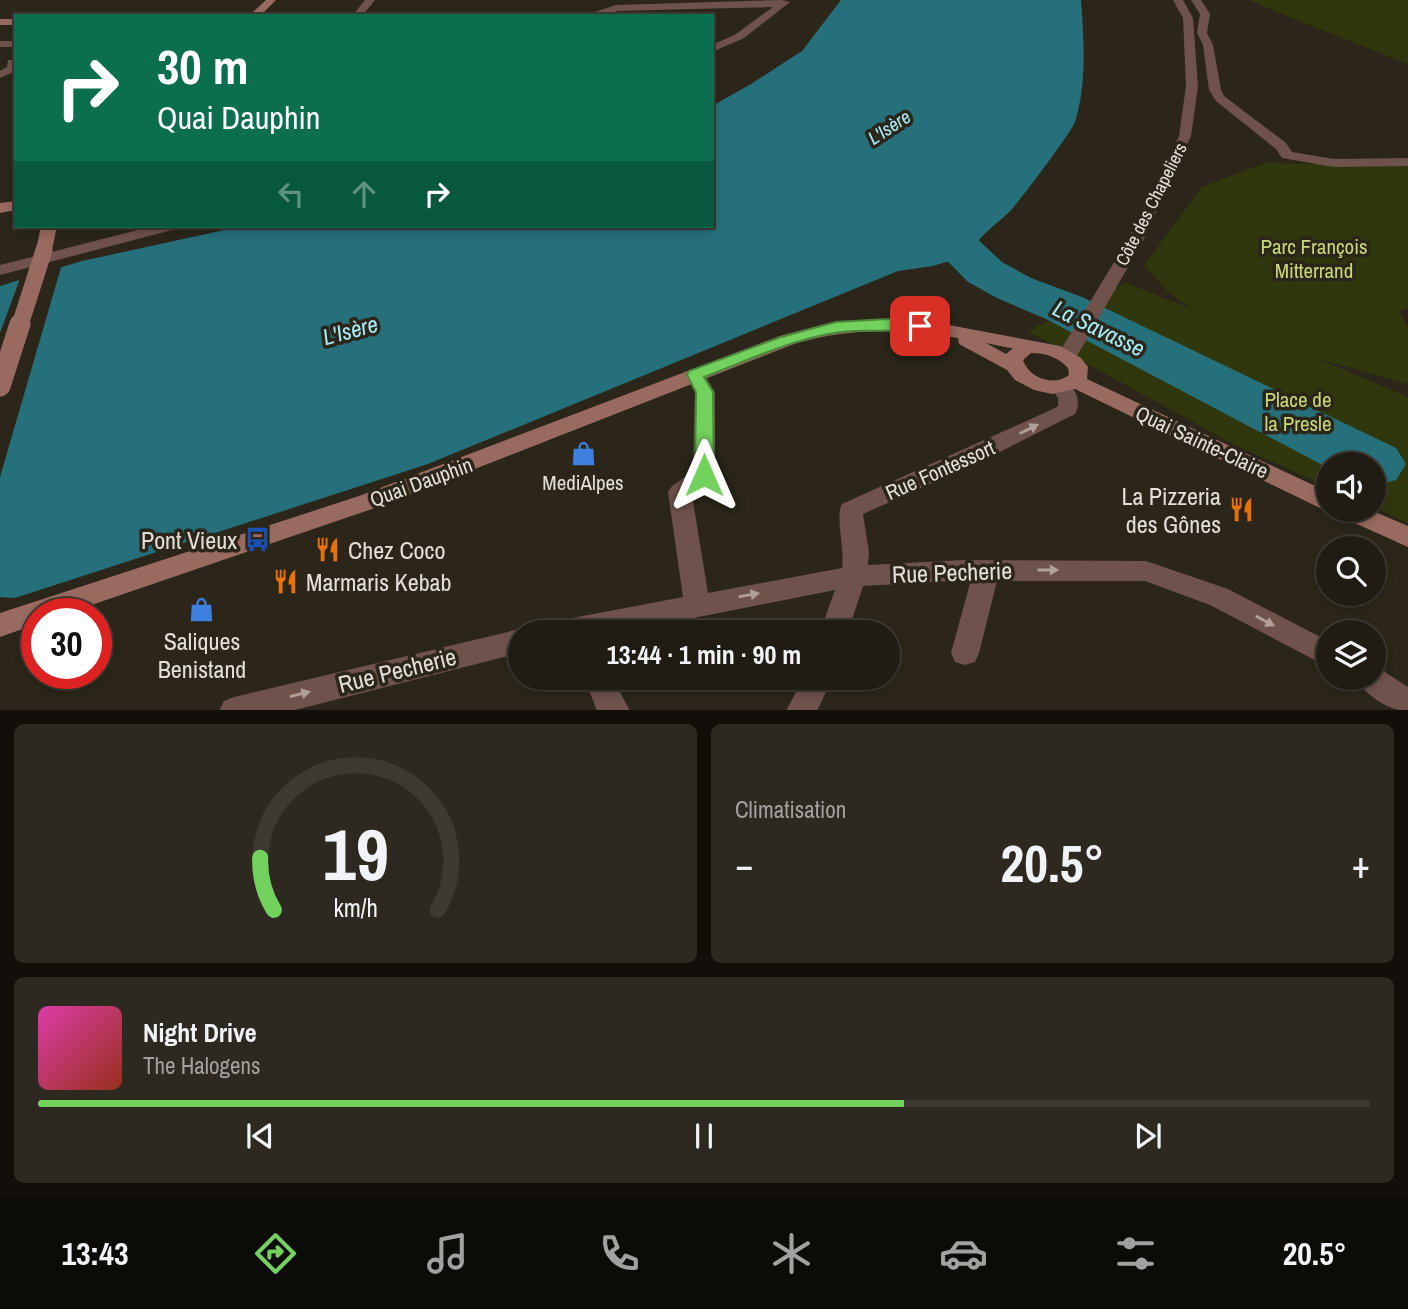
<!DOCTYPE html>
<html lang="fr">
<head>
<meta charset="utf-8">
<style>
	:root { --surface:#201c13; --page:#2d2921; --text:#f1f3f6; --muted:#a2a1a0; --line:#3d3a33; --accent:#73d25d }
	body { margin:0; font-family:"Archivo Narrow",sans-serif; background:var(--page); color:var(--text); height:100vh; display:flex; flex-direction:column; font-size:26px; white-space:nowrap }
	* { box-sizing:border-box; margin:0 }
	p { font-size:23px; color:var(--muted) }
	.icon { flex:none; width:38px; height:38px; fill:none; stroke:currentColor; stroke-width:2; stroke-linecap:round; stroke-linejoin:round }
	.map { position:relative; height:710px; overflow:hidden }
	.panel { display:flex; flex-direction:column; gap:14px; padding:14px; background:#120f0a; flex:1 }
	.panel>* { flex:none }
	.top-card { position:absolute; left:14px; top:14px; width:700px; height:214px; border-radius:0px; box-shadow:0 4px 10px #0003,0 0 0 2px var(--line); background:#0b6e4f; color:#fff; overflow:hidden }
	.buttons { position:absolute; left:1316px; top:452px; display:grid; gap:14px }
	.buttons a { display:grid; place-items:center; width:70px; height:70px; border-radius:50%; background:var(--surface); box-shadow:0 4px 10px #0003,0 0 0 2px var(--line); font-size:35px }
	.speed { position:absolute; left:21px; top:598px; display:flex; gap:14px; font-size:35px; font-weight:700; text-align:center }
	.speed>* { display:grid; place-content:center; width:91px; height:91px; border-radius:50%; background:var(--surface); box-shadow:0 4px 10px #0003,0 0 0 2px var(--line); line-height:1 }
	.speed .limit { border:10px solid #d22; background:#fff; color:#111 }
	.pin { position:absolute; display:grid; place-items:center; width:60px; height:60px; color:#fff; margin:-30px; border-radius:14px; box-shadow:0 4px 10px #0006 }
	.me { position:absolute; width:77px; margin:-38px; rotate:0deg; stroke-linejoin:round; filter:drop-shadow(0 0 5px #0008) }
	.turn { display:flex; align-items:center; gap:24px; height:147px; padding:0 28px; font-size:32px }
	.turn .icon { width:91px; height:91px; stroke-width:2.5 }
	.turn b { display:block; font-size:49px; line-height:60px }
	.lanes { display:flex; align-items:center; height:66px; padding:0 28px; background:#0003; justify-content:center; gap:35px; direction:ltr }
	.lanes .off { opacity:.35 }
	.big { font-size:52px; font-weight:700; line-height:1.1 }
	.panel .widget { flex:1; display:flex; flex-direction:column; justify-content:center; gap:10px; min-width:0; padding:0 24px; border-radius:10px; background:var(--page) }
	.panel .dial { align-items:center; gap:0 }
	.dial svg { height:182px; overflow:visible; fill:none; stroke:var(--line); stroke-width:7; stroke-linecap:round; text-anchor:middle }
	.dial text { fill:var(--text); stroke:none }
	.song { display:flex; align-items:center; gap:21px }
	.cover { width:84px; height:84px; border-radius:10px; background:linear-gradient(135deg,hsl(320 70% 55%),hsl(10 70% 35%)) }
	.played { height:7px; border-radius:4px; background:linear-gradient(90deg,var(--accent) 65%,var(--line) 65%) }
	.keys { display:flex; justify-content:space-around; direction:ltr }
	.heat { display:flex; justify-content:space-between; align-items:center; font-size:38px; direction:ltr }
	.panel .tiles { flex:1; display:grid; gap:14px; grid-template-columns:1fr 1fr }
	.widget:last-child { grid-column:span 2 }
	.trip { position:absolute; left:508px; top:620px; width:392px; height:70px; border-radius:35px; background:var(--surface); box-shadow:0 4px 10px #0003,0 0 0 2px var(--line); font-weight:700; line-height:70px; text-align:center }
	.tab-bar { display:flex; height:112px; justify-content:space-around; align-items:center; background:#0d0b08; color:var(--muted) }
	.tab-bar .icon { width:49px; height:49px }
	.tab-bar .on { color:var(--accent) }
	.tab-bar b { font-size:32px; color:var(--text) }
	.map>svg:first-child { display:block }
	.green { fill:#30370c }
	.water { fill:#26707b }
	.pier { fill:#2b2619 }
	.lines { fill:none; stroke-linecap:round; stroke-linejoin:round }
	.river { fill:#26707b; fill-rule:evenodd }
	.minor { fill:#70524c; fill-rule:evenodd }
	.tertiary { fill:#70524c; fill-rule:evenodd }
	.secondary { fill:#986a60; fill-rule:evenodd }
	.secondary-bridge-far1 { stroke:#986a60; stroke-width:17 }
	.secondary-bridge { stroke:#986a60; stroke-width:21 }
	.oneway { fill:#b0a099 }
	.route { fill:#73d25d; stroke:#4b883c; stroke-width:2 }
	.labels { text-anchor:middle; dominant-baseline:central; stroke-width:7; stroke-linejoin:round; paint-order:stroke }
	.far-street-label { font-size:18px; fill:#e4e0d8; stroke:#2b2619 }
	.far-water-label { font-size:19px; font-style:italic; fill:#a6edfa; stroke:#2b2619 }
	.park-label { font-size:21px; fill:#c7d97a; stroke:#2b2619 }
	.street-label { font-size:21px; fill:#e4e0d8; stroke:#2b2619 }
	.poi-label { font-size:21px; fill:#e4e0d8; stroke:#2b2619 }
	.water-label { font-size:23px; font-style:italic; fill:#a6edfa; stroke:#2b2619 }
	.near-poi-label { font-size:24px; fill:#e4e0d8; stroke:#2b2619; text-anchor:end }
	.near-street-label { font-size:24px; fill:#e4e0d8; stroke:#2b2619 }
</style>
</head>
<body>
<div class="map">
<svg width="1408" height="711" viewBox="0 0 1408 711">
	<rect width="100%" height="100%" fill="#2b2619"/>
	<!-- green -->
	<path class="green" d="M1249,0h159v64l-138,-55z
		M1265,163l143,2v143l-9,3 9,17v56l-92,-26 92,39v126l-34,-16v-43h-46v23l-95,-43 -205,-113 98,-48 66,26 -24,-17 -24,-27 58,-78z"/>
	<!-- water -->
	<path class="water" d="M841,0h240c3,41 6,83 -6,122 -4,11 -53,76 -63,87 -15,16 -33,25 -43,46l-36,11 -35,5 -470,193 -413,134 -15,-1v-311l82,-25 161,-35h469v-120l39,-22 51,-33z"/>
	<!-- pier -->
	<path class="pier" d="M62,264l-62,213v-144l21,-57z"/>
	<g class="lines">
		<!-- river -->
		<path class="river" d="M915,191l15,4 72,67 29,16 51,19 314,151 10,16 -10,16 -22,6v-22h-46v4l-282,-149 -49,-21 -29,-16 -68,-69 -6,-9 6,-9z"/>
		<!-- minor -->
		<path class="minor" d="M365,0h10l-13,16h-10z
			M782,0l8,2 -46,36 -32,14v-7l24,-11 37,-27 -156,4 -14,5h-69l5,-3 56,-1 21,-7z
			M1191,0h10l9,14 -3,19 6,12 8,45 3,6 62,47 6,9 42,7 74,-1v8l-74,1 -52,-9 -6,-9 -60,-48 -7,-11 -6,-45 -6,-12 3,-19z
			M0,41h16v6h-16z
			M8,60h8v11l-16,7v-7l7,-4z
			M154,226h25l-3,3 -176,46v-10z
			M695,369l7,2 13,21v83l-3,6 -20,14 16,98 134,-25c3,-19 -7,-53 0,-64l211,-95 5,-3v-8l-8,-11 3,-5c18,-4 31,16 22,32l-93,47 -119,53 6,38 -1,13 96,-5 182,1 82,28 100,52v26l-118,-62 -65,-24h-148l-18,72 -4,9 -10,3 -10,-3 -4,-9 20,-73 -108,6 -15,46h-28l15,-42 -212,42h-74l3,-8 10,-4 121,-23 -15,-105 4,-6 21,-15 2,-79 -10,-17 3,-4z
			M520,629l8,3h-8v21l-229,58h-72l5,-10 10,-4z
			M1374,665l34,22v24c-19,0 -44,-16 -52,-34h18z
			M584,677h28l18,34h-33z
			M804,677h29l-16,34h-31z"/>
		<!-- tertiary -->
		<path class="tertiary" d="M1173,0h10l10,18 5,68 -7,50 -48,105 -66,115 -10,6 -7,-2 -3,-4 70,-115 52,-105 7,-50 -3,-68z"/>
		<!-- secondary -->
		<path class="secondary" d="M266,0h10l-14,14 2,2h-34l22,-3z
			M0,19h16v6h-16z
			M16,201v9l-16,3v-10z
			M41,226h16l-5,24 -8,5 -8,-5z
			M889,319l49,4 122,23 21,12 7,9 -1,12 241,113v17h5l-13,-1 -245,-119 -23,5 -18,-4 -19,-10 -8,-10 -48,-26 -1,-6c-56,-9 -109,-11 -164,6l-419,164 -310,106h-28v10l-37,13v-24l359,-117 421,-160 53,-14zM986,343l24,5h3l-7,6zM1031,353c15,0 27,4 37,15l1,7c-16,12 -40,3 -46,-15z
			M1333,509h35l40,17v21l-71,-32z"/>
		<!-- secondary-bridge-far1 -->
		<path class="secondary-bridge-far1" d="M20,325l24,-75"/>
		<!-- secondary-bridge -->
		<path class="secondary-bridge" d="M0,386l20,-62"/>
	</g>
	<!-- one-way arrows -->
	<defs><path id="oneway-solid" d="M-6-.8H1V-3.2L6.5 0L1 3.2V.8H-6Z" transform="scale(1.75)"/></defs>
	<g class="oneway">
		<use href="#oneway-solid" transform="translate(1029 429) rotate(-26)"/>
		<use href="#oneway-solid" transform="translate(1048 570)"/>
		<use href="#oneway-solid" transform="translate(749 595) rotate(-10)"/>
		<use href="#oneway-solid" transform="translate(1265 621) rotate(28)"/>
		<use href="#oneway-solid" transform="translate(300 694) rotate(-14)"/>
	</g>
	<!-- route -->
	<path class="route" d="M888,319l32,2 7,5c-7,7 -59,4 -74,5 -51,3 -101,28 -149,46l9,15 1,83 -3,5h-13l-3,-5 1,-83 -9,-17 2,-4 92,-34 55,-15z"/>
	<!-- icons -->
	<defs>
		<symbol id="shop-bare" viewBox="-9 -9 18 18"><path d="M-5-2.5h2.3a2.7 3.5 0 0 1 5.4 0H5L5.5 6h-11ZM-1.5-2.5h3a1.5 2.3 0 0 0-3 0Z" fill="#3f7fe0" stroke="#2b2619" stroke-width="2.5" paint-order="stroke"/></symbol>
		<symbol id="restaurant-bare" viewBox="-9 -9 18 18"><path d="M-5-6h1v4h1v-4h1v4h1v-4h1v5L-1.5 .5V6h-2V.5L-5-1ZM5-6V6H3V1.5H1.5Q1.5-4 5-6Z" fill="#e8710a" stroke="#2b2619" stroke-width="2.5" paint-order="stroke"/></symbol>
		<symbol id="bus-bare" viewBox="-9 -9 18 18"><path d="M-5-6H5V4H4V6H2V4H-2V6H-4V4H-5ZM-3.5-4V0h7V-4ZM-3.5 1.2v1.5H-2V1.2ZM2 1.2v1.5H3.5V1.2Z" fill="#1a4fb4" stroke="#2b2619" stroke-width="2.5" paint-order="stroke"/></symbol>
	</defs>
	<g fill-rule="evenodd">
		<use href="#shop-bare" x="566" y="436" width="35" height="35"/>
		<use href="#restaurant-bare" x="1224" y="492" width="35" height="35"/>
		<use href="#bus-bare" x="240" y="522" width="35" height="35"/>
		<use href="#restaurant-bare" x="310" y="532" width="35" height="35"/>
		<use href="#restaurant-bare" x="268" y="564" width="35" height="35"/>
		<use href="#shop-bare" x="184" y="592" width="35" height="35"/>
	</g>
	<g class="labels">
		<!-- far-street labels -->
		<g class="far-street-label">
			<text transform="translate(1151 204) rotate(-63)">Côte des Chapeliers</text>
		</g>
		<!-- far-water labels -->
		<g class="far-water-label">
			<text transform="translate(889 127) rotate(-33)">L'Isère</text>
		</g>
		<!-- park labels -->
		<g class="park-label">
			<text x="1314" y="246">Parc François<tspan x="1314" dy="24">Mitterrand</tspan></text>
			<text x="1298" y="399">Place de<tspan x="1298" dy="24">la Presle</tspan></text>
		</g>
		<!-- street labels -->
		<g class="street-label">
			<text transform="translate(1202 442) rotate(25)">Quai Sainte-Claire</text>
			<text transform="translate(940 470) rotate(-24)">Rue Fontessort</text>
			<text transform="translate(421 482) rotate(-20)">Quai Dauphin</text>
		</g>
		<!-- poi labels -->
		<g class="poi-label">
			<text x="583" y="482">MediAlpes</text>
		</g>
		<!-- water labels -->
		<g class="water-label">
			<text transform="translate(1099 328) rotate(26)">La Savasse</text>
			<text transform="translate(350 330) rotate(-15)">L'Isère</text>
		</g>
		<!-- near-poi labels -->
		<g class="near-poi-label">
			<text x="1221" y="496">La Pizzeria<tspan x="1221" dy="28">des Gônes</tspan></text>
			<text x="237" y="540">Pont Vieux</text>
			<text x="348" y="550" text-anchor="start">Chez Coco</text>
			<text x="306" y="582" text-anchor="start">Marmaris Kebab</text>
			<text x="202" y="641" text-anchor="middle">Saliques<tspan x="202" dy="28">Benistand</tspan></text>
		</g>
		<!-- near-street labels -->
		<g class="near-street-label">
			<text transform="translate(952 572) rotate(-2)">Rue Pecherie</text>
			<text transform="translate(397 670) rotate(-14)">Rue Pecherie</text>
		</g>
	</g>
</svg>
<div class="buttons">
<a><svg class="icon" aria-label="sound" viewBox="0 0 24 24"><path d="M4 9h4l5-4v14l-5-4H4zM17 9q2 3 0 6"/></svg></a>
<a><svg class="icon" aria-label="search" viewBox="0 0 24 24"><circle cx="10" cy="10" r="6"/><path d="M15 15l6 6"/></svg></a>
<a><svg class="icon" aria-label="layers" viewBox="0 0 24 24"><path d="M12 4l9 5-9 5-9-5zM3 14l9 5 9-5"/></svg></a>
</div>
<div class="speed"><div class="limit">30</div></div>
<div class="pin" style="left:920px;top:326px;background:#d93025"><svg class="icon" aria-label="arrive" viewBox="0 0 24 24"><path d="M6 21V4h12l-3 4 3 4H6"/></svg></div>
<svg class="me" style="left:704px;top:475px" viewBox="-20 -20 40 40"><path d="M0-17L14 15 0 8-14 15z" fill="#73d25d" stroke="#fff" stroke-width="4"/></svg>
<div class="trip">13:44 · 1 min · 90 m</div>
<div class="top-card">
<div class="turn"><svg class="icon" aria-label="right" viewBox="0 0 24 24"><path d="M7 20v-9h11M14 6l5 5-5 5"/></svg><div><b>30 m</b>Quai Dauphin</div></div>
<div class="lanes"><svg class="icon off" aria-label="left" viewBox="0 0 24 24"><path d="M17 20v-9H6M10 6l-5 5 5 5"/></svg><svg class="icon off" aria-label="ahead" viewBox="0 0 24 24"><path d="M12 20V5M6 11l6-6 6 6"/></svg><svg class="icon" aria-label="right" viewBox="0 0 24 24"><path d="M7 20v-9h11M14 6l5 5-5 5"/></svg></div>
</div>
</div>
<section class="panel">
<div class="tiles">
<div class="widget dial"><svg viewBox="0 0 100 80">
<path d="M14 69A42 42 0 1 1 86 69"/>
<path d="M14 69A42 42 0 0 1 8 46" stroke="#73d25d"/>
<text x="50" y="56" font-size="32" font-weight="700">19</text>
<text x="50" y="72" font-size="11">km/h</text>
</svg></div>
<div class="widget"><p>Climatisation</p>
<div class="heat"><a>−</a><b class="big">20.5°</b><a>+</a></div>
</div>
<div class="widget">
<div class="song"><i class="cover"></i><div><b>Night Drive</b><p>The Halogens</p></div></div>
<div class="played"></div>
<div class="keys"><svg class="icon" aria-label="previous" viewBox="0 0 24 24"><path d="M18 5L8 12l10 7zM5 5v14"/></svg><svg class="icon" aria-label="pause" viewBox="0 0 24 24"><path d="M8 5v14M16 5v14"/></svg><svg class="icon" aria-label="next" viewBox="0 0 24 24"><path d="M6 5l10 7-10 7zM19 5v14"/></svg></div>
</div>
</div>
</section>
<nav class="tab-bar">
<b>13:43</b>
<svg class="icon on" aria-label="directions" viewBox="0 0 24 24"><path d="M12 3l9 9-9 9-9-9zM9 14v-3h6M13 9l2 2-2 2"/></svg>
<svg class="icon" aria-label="music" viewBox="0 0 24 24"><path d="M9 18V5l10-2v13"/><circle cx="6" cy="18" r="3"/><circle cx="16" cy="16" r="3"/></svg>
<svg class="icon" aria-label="phone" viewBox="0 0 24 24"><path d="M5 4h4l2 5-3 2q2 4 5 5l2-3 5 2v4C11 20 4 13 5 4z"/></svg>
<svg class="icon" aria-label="climate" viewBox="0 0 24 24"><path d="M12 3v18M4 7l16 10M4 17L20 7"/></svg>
<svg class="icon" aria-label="car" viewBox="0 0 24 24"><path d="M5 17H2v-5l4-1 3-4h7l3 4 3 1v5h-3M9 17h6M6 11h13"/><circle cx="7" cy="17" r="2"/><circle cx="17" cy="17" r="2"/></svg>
<svg class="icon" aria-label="filters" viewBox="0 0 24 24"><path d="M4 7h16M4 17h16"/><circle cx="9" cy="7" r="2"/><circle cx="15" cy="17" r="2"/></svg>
<b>20.5°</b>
</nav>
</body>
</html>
